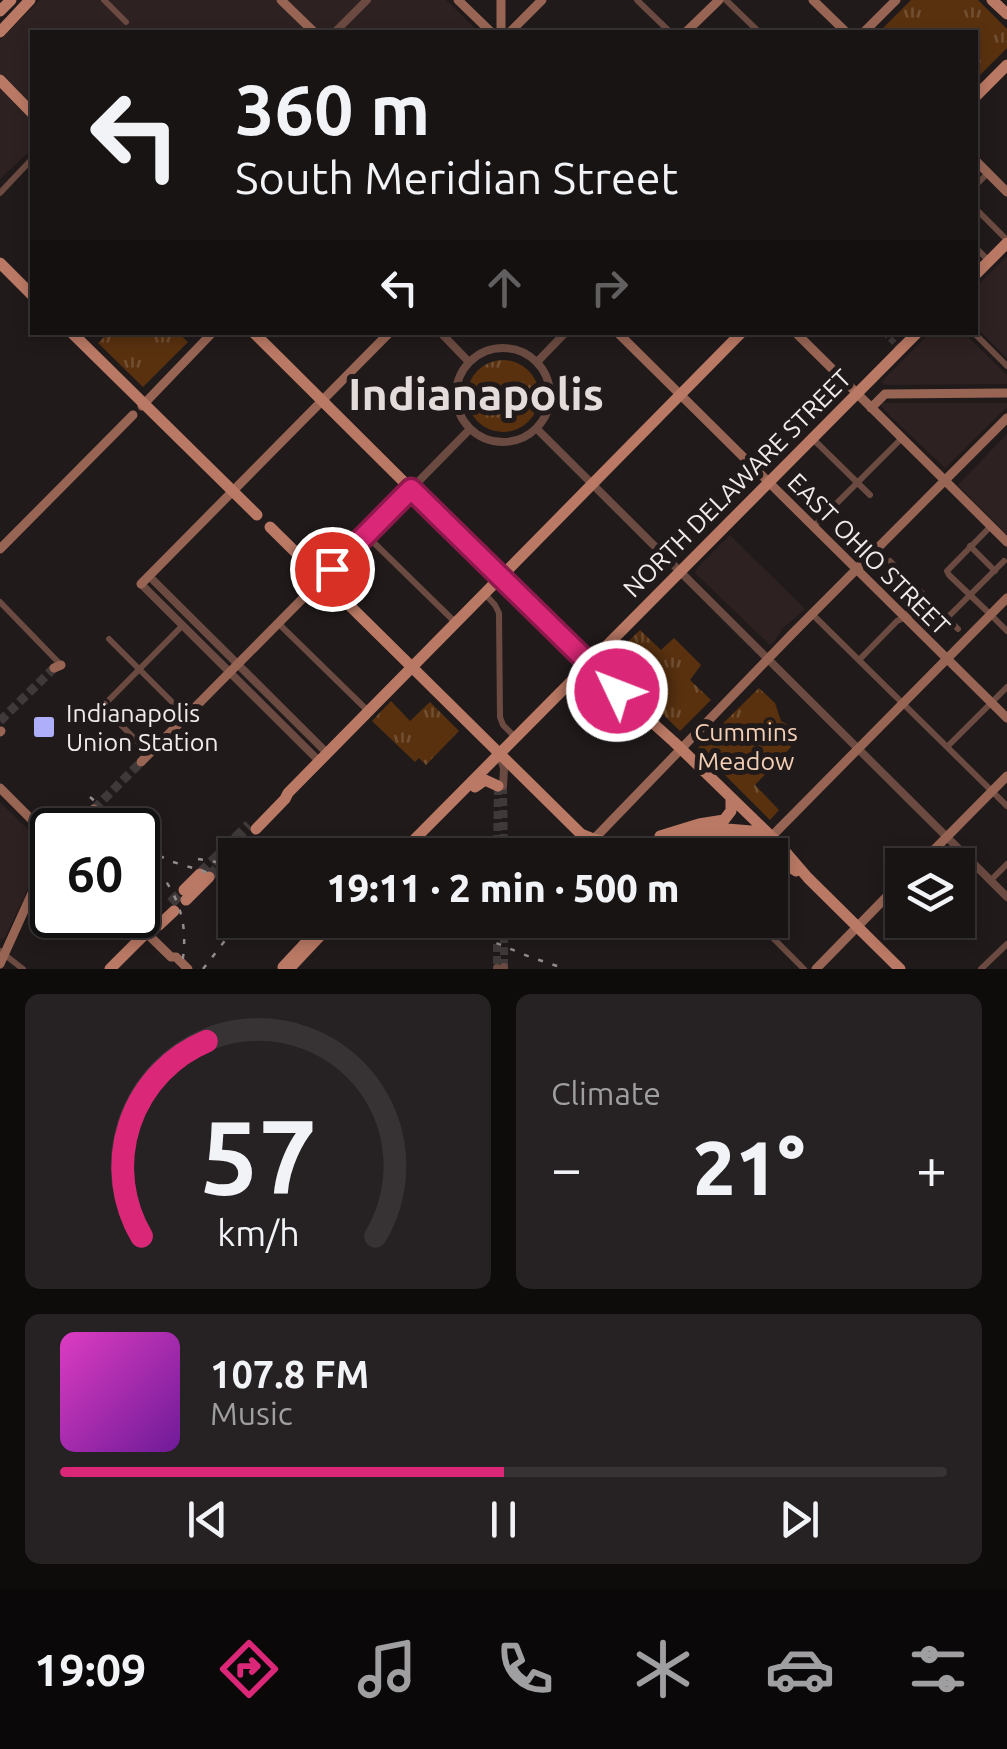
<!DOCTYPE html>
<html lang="en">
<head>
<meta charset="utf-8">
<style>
	:root { --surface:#191414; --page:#262122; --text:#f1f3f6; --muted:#9f9ea0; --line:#373334; --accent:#db2777 }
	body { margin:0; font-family:Ubuntu,sans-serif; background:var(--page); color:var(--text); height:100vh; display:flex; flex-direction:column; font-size:38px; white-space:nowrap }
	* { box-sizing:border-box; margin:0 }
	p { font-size:32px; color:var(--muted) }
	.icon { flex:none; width:55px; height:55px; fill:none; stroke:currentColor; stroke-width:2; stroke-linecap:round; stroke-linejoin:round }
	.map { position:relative; height:969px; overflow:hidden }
	.side { display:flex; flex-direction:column; gap:25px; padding:25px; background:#0e0b0b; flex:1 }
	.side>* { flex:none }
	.hud { position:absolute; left:30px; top:30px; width:948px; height:305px; border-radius:0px; box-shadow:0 5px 15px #0003,0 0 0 2px var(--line); background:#191414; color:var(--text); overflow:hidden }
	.buttons { position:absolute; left:885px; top:848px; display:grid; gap:20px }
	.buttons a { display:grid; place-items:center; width:90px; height:90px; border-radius:0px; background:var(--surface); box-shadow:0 5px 15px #0003,0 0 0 2px var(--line); font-size:50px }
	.speed { position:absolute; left:30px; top:808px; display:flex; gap:20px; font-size:50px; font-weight:700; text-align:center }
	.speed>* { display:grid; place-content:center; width:130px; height:130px; border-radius:50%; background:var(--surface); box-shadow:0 5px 15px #0003,0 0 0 2px var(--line); line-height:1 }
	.speed .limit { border:5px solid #111; border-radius:15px; background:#fff; color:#111 }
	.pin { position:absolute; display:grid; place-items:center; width:85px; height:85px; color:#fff; margin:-42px; border:5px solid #fff; border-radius:50%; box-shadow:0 2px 10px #0007 }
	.me { position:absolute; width:110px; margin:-55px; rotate:313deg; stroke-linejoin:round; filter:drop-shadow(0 0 8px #0008) }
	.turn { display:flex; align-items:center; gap:35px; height:210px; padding:0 40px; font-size:45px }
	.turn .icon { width:130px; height:130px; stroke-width:2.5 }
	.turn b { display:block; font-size:70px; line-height:85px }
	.lanes { display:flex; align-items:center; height:95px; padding:0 40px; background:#0003; justify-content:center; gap:50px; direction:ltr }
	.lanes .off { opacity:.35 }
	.big { font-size:75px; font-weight:800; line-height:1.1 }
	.side .widget { flex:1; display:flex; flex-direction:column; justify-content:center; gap:15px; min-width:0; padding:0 35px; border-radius:15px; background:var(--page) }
	.side .dial { align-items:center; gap:0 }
	.dial svg { height:260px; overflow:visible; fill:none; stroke:var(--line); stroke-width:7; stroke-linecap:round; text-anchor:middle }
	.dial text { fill:var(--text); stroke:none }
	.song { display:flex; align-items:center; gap:30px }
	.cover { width:120px; height:120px; border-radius:15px; background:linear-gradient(135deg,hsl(310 70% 55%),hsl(280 70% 35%)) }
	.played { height:10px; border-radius:5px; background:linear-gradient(90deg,var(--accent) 50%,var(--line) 50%) }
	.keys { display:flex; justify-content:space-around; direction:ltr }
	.heat { display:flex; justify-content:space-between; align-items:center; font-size:55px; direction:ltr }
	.side .tiles { flex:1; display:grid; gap:25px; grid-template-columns:1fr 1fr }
	.widget:last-child { grid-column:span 2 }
	.trip { position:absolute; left:218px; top:838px; width:570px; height:100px; border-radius:0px; background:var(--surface); box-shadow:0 5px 15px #0003,0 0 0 2px var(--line); font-weight:800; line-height:100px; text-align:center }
	.menu { display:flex; height:160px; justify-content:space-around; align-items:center; background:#0a0808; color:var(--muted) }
	.menu .icon { width:70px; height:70px }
	.menu .on { color:var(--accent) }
	.menu b { font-size:45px; color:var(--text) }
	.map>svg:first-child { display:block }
	.built { fill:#2e2121 }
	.park { fill:url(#park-tufts) }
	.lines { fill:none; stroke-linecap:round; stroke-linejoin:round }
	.minor-tunnel { stroke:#403939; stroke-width:6; stroke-dasharray:6 3; stroke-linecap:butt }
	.tertiary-tunnel { stroke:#403939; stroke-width:8; stroke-dasharray:8 4; stroke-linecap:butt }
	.secondary-tunnel { stroke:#403939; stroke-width:9; stroke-dasharray:9 4.5; stroke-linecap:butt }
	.primary-tunnel { stroke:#403939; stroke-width:11; stroke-dasharray:11 5.5; stroke-linecap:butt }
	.minor { stroke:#6b4b41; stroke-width:6 }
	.tertiary { stroke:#6b4b41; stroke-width:8 }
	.secondary { stroke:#986554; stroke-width:9 }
	.primary { stroke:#ba7964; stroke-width:11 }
	.rail { stroke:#938d8d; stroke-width:2.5; stroke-dasharray:5 10; stroke-linecap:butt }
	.route-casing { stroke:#8e194d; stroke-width:25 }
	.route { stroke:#db2777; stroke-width:18 }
	.poi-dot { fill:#aeaefb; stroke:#211a1a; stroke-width:4 }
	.labels { text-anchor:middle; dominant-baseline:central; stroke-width:10; stroke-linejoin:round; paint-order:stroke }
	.street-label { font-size:25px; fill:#f0ebeb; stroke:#211a1a }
	.poi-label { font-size:25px; fill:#f0ebeb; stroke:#211a1a; text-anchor:start }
	.park-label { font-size:25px; fill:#f3cfb5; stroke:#211a1a }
	.town-label { font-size:45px; font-weight:bold; fill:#e4dbdb; stroke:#211a1a }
</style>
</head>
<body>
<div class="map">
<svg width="1007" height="969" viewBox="0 0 1007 969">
	<defs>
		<pattern id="park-tufts" width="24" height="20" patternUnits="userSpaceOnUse" patternTransform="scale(2.5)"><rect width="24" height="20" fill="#59310f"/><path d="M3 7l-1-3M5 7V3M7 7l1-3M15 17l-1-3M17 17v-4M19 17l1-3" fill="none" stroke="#714f32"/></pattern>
	</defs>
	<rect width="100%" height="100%" fill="#211a1a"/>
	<!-- built -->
	<path class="built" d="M40,0h406l33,32h-447v117l-32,30v-139z
		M1007,256v102l-32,-32v-38z
		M931,332l33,1 43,42v9l-122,1 -4,-3z
		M883,403h124v4l-62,61 -55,-52 -9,-10z
		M1007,434v101l-49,-50z
		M730,535l75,74 -21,18 -12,17h-3l-74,-71 2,-5z
		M0,802l47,46 -13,23 -10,27 -19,39 -5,3z"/>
	<!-- park -->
	<path class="park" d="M911,0h67l29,29v19l-32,32v-48h-96z
		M108,333h70l10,9 -45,45 -45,-44z
		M467 396a36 36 0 1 1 72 0a36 36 0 1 1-72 0Z
		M640,630l21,20 13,-12 27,27 -11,15 21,20 -31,31 -72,-70z
		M759,688l16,15 6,18 11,6 -1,20 -36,38 24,25 -9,10 -72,-72z
		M391,701l19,20 20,-19 29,29 -33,34 -7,-7 -4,4 -43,-41z"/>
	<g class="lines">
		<!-- minor-tunnel -->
		<path class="minor-tunnel" d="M884,332l16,17
			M567,855l9,-9"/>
		<!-- tertiary-tunnel -->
		<path class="tertiary-tunnel" d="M503,786l1,69
			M497,855l1,-69
			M497,920v48
			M504,967v-47"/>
		<!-- secondary-tunnel -->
		<path class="secondary-tunnel" d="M0,721l54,-53
			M94,809l47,-47"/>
		<!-- primary-tunnel -->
		<path class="primary-tunnel" d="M200,874l49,-49
			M209,877l23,-24
			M171,903l13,-13"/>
		<!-- minor -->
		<path class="minor" d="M104,0l22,22
			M637,0l33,32
			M726,0l33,32
			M975,186l13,-13
			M0,193l32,-34
			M975,208l32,32
			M975,247l13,13
			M973,332l34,34
			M813,439l57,56
			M991,526l-44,45 2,4 42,40
			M813,527l89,-89
			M366,535l89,87
			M970,546l25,25
			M890,561l68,68
			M485,594l10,11 4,8 1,104 3,8 13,13
			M0,602l61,63
			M812,614l195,192
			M905,616l18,-22
			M947,618l57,-57
			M995,619l12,12
			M278,623l90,88
			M109,639l77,77
			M860,659l37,-38 17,-8 14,-14
			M947,747l60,-60
			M149,753l-43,-43 -2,-5 79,-80
			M576,846l16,-6
			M686,851l4,4
			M753,855l18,-18
			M991,880l16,-16
			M755,920l49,49
			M0,951l23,18
			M981,969l26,-25"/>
		<!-- tertiary -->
		<path class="tertiary" d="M335,32l32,-32
			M440,332l29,30
			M456 395a47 47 0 1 1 94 0a47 47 0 1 1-94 0Z
			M537,362l29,-30
			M537,429l470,468
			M411,489l59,-60
			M149,576l178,177
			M141,584l178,177
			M501,759l3,9 -1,18
			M504,967v2
			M497,968v1"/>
		<!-- secondary -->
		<path class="secondary" d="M281,0l33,32
			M458,0l33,32
			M813,0l33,32
			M501,32v-32
			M510,32l32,-32
			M686,32l33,-32
			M864,32l32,-32
			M975,160l32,32
			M617,332l390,386
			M795,332l212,210
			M142,406l71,-74
			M871,408l14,-14 122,-1
			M0,549l133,-134
			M141,584l249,-252
			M54,668l7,-3
			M0,732l1,-1
			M141,762l270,-273
			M0,788l52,52
			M73,830l21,-21
			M771,837l236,-239
			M593,840l200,-207 214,-215
			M919,865l88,-89
			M128,915l43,42h5l12,12
			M0,964l42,-93 10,-17
			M816,969l86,-88"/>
		<!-- primary -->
		<path class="primary" d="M992,0l15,14
			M0,11l11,-11
			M0,32l30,-32
			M0,80l32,33
			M975,97l32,-32
			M0,263l32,32
			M975,275l32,-32
			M71,332l186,183
			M253,332l335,333 86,77 103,100 31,36 92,91
			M270,527l311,307c54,26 107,-8 161,6 22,5 36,19 54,31
			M475,787l10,-7 13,6
			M256,829l29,-30 3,-6 454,-461
			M694,831l21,-3 49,4
			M660,836l39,-12 25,-4 7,-9v-12
			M399,855l519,-523
			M184,890l16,-16
			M186,900l23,-23
			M283,967l28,-30
			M110,969l43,-43 6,-1 15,-14
			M289,969l46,-49"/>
		<!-- rail -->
		<path class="rail" d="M90,797l38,33
			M138,848c36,36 54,69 43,121
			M146,849l24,12 65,20
			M198,859l37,6
			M441,920l89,37 36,12
			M203,969l38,-49"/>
	</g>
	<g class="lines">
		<defs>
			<path id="route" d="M332,569l79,-80 206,202"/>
		</defs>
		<!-- route casing -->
		<use href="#route" class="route-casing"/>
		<!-- route -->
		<use href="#route" class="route"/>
	</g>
	<!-- markers -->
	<rect class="poi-dot" x="32" y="715" width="24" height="24" rx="5"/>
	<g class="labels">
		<!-- street labels -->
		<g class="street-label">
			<text transform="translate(737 483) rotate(-45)">NORTH DELAWARE STREET</text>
			<text transform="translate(869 554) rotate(45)">EAST OHIO STREET</text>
		</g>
		<!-- poi labels -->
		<g class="poi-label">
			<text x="66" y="713">Indianapolis<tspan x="66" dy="29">Union Station</tspan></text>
		</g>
		<!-- park labels -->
		<g class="park-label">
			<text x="746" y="732">Cummins<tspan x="746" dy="29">Meadow</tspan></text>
		</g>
		<!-- town labels -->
		<g class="town-label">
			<text x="476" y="393">Indianapolis</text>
		</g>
	</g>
</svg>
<div class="buttons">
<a><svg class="icon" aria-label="layers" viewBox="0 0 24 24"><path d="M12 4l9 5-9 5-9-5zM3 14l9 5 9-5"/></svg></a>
</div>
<div class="speed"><div class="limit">60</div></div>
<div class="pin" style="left:332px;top:569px;background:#d93025"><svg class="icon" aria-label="arrive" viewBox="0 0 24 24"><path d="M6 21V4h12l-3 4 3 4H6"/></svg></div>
<svg class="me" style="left:617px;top:691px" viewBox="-20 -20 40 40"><circle r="17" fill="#db2777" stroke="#fff" stroke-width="3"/><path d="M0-11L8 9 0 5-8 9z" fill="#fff"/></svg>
<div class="trip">19:11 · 2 min · 500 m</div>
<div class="hud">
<div class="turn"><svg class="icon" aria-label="left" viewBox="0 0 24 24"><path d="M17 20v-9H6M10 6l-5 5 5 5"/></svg><div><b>360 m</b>South Meridian Street</div></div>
<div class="lanes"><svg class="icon" aria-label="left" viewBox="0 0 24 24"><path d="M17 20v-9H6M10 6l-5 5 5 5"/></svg><svg class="icon off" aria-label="ahead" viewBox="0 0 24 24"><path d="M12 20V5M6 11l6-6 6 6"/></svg><svg class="icon off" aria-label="right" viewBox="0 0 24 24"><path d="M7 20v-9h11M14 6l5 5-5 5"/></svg></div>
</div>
</div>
<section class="side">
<div class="tiles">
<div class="widget dial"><svg viewBox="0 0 100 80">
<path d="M14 69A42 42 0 1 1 86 69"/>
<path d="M14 69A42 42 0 0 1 34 9" stroke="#db2777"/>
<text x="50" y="56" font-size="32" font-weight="700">57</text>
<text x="50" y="72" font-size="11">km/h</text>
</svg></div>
<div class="widget"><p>Climate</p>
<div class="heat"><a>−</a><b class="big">21°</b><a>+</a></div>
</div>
<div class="widget">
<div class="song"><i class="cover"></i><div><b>107.8 FM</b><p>Music</p></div></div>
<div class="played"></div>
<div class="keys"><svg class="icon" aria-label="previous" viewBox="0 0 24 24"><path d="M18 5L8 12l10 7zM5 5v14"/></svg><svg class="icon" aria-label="pause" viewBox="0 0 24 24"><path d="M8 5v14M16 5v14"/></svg><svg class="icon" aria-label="next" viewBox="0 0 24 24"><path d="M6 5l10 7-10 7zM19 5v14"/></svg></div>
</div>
</div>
</section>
<nav class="menu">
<b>19:09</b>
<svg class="icon on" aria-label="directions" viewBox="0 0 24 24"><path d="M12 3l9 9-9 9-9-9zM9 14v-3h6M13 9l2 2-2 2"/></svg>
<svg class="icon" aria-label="music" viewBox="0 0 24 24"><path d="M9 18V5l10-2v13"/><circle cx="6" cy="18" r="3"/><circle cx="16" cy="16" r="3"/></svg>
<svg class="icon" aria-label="phone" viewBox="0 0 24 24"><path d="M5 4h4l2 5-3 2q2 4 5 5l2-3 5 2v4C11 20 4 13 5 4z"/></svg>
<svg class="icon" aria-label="climate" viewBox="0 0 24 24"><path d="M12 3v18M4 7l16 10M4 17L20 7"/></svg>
<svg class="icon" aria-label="car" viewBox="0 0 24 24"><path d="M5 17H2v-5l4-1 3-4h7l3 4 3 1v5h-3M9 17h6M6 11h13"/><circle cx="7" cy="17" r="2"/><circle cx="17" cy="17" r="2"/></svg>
<svg class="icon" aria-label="filters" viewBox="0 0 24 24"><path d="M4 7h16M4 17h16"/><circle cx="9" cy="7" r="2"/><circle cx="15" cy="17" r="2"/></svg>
</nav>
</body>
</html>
